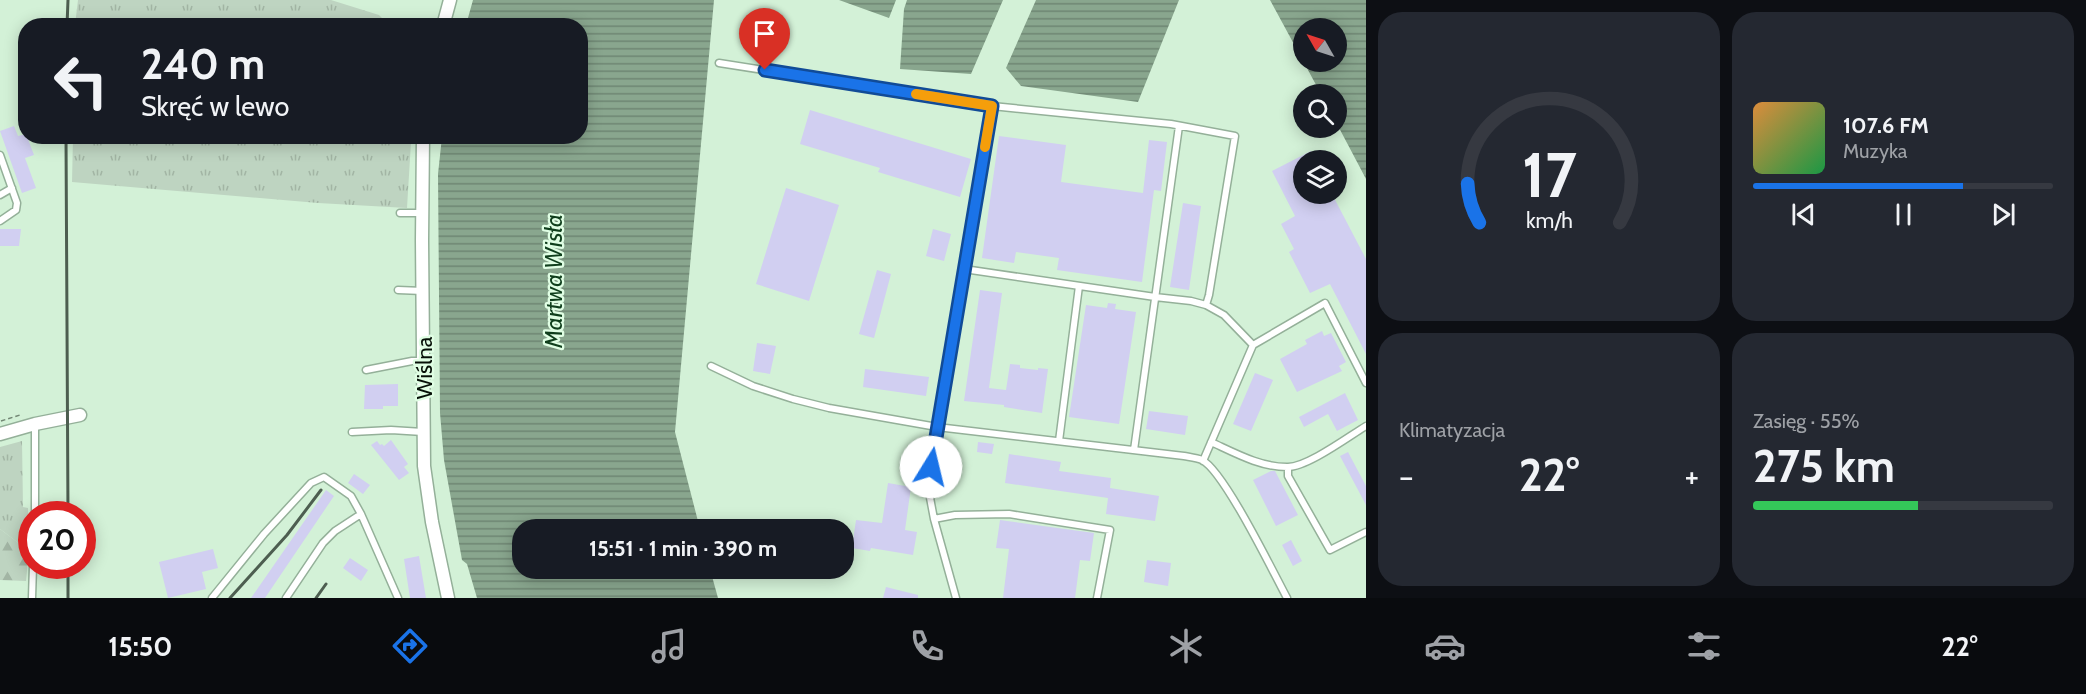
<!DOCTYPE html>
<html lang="pl">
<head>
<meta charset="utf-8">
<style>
	:root { --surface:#171b24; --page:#242831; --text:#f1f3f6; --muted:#9ea1a6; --line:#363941; --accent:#1a73e8 }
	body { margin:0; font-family:Cabin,sans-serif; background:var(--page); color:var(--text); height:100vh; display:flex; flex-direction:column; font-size:22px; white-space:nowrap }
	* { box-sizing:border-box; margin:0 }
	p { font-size:20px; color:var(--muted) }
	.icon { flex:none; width:33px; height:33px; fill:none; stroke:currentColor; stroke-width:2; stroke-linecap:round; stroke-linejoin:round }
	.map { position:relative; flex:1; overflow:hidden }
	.sheet { display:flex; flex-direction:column; gap:12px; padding:12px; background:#0d0f14; width:720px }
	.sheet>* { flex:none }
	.banner { position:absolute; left:18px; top:18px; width:570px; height:126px; border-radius:24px; box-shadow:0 3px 15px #0003; background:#171b24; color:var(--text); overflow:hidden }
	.needle { width:39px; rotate:309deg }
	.controls { position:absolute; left:1293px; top:18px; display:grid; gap:12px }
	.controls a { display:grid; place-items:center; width:54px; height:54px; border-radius:50%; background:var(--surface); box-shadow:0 3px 15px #0003; font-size:30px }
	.speed { position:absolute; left:18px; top:501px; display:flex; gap:12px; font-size:30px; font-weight:700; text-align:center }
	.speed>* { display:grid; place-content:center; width:78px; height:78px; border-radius:50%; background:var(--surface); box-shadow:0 3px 15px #0003; line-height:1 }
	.speed .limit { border:9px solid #d22; background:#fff; color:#111 }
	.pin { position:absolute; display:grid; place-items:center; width:51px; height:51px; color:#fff; margin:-62px -26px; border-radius:50% 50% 50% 0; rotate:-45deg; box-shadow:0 0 6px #0007 }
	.pin .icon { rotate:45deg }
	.me { position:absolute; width:66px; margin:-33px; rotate:9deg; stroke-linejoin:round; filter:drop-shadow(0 0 4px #0008) }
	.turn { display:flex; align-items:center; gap:21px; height:126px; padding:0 24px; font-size:27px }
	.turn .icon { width:78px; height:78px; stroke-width:2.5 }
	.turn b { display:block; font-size:42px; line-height:51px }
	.big { font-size:45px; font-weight:700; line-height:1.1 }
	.sheet .card { flex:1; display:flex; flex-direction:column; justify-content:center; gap:9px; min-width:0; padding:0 21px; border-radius:24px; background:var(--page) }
	.sheet .dial { align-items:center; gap:0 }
	.dial svg { height:156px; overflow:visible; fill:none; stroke:var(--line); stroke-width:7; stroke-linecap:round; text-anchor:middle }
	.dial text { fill:var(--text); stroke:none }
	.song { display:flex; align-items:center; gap:18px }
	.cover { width:72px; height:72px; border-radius:9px; background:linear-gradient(135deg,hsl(30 70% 55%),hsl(140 70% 35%)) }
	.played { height:6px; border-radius:3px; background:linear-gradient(90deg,var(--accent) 70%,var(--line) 70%) }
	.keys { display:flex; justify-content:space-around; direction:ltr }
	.heat { display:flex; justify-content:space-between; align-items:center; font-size:33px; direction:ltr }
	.charge { height:9px; border-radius:4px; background:linear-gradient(90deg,#34c759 55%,var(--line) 0) }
	.sheet .tiles { flex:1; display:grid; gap:12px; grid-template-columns:repeat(2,1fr) }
	.trip { position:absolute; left:512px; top:519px; width:342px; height:60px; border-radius:24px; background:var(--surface); box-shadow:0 3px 15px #0003; font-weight:700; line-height:60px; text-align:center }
	.tabs { display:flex; height:96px; justify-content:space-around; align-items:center; background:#090b0e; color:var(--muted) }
	.tabs .icon { width:42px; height:42px }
	.tabs .on { color:var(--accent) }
	.tabs b { font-size:27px; color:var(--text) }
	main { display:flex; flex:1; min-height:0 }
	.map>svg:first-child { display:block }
	.grass { fill:url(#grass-tufts) }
	.forest { fill:url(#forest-firs) }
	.water { fill:url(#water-rules); fill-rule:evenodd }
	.building { fill:#d1cff1 }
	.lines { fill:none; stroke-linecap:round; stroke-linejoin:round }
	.lane-casing { stroke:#94b099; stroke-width:9 }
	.street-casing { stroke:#94b099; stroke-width:15 }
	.path { stroke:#728674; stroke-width:1.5; stroke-dasharray:4.5 3; stroke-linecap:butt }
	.lane { stroke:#fff; stroke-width:6 }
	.street { stroke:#fff; stroke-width:12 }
	.rail { stroke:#4d5e50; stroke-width:3 }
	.route-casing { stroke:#114b97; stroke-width:15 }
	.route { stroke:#1a73e8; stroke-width:10 }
	.slow { stroke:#f59e0b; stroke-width:10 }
	.labels { text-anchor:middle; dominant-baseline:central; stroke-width:4.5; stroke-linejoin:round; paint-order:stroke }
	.street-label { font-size:22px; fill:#060f07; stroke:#e0fee4 }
	.water-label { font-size:24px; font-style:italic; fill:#0f3e1c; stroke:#e0fee4 }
</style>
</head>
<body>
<main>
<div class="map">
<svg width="1366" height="598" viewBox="0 0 1366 598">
	<defs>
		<pattern id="grass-tufts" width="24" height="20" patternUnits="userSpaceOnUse" patternTransform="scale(1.5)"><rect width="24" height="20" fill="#bed4c1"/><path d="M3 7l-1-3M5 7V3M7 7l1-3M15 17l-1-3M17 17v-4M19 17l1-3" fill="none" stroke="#a2b5a4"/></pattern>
		<pattern id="forest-firs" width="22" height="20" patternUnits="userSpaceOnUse" patternTransform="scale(1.5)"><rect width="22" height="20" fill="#bed4c1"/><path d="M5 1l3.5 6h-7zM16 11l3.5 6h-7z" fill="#a2b5a4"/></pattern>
		<pattern id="water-rules" width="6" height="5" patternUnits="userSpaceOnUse" patternTransform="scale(1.5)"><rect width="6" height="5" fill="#89a68e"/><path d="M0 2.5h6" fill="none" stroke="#6e8672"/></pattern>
	</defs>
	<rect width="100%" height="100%" fill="#d3f1d7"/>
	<!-- grass -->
	<path class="grass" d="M78,0h253l48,15 10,10h-314z
		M406,136v5l5,1 -4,66 -89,-5 -246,-21 1,-45z
		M22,441l1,66 5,1 1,43 -29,-22v-82z"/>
	<!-- forest -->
	<path class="forest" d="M0,529l29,22 -3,30 -26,-1z"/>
	<!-- water -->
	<path class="water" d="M473,0h241l-39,432 25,97 -178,1v38l188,1 8,29h-241l-10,-34 -5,-4 -18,-100 -4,-47 -2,-239 4,-37 138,-1v-110l-114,-1z
		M839,0h57l-7,18z
		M907,0h96l-32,74 -71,-5 4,-60z
		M1036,0h143l-41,102 -117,-16 -15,-18z
		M1270,0h96v179l-29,-55 -1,-30h-15zM1304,28h32v34h-32z"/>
	<!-- building -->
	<path class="building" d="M810,110l161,49 -11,38 -82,-25 2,-4 -80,-24z
		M14,126l4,10 8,-2 8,21 -9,3 11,30 -14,5 -22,-62z
		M999,136l67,9 -5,37 82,11 6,-53 18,2 -6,49 -7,-1 -12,92 -85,-12 2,-12 -43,-6 -2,11 -32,-5z
		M1311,151l5,9h-12v34h28l34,65v95l-36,-70 -20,9 -21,-41 5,-3 -13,-25 14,-8 -23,-45z
		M786,188l53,17 -30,96 -53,-17z
		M1183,203l18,3 -12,84 -19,-3z
		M0,229h21l-2,17h-19z
		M933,229l18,5 -7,27 -18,-5z
		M877,270l14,4 -17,64 -15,-4z
		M980,290l22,3 -13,95 17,2 4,-26 10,1v3l18,2v-2l10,1 -6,44 -38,-6v-2l-40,-4z
		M1108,303l8,1 -1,5 21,3 -17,112 -50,-7 17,-112 21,3z
		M1322,331l2,5 7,-3 15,29 -7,4 3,5 -45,21 -17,-33 27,-15 -2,-4z
		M757,343l19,3 -6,28 -17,-3z
		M865,369l64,8 -3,19 -63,-9z
		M1255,373l18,7 -22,51 -18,-7z
		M398,384v22h-15v3h-19l1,-24z
		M1345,393l13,27 -21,11 -9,-17 -24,13 -5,-10z
		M1149,411l39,5 -3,19 -39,-6z
		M391,440l17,24 -4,3 5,6 -10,7 -28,-35 6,-4 3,4 2,-1 2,2z
		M978,442l16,2 -2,10 -15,-2z
		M1348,452l18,34v19l-26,-49z
		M1009,454l52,8 -2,9 52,7 -1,10 49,8 -4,25 -49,-7 2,-16 -103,-15z
		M1271,471h4l23,44 -22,11 -23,-46z
		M354,474l16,11 -7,9 -15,-11z
		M888,483l23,4 -6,43 12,2 -4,23 -42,-7 -1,3 -18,-3 4,-28 26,3z
		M326,490l8,6 -69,102h-14z
		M1000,520l94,13 -4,28 -10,-1 -5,38h-72l6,-49 -13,-1z
		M1291,540l11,21 -9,5 -11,-21z
		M213,549l5,19 -16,4 4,17 -38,9 -9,-36z
		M419,556l7,42h-16l-6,-39z
		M350,558l18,12 -7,11 -18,-13z
		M1147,560l24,3 -3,23 -24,-4z
		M886,587l32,8v3h-35z"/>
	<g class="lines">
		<defs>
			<path id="lane" d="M719,63l273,43 179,18 64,12 -26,159 -3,10
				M0,155l17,48 -1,7 -16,11
				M0,195l12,-7
				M400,213h22
				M964,269l191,28 36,4 15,4 18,10 29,30
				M398,290l25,1
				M711,366l42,20 40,13 36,9 108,19 247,29c5,1 13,2 18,4 22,11 71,112 85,138
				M366,370l46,-9h12
				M352,432l39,-2 32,2
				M1059,441l20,-155
				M1211,442c24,11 49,25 76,25 19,1 61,-30 79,-41
				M1134,450l45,-324
				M1203,461l50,-116 72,-42 41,80
				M1288,468v8l42,74 36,-18
				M35,514v-90
				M934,519l21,-4 54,-1 101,16 -13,68
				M32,598l1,-32
				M212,598l52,-64 47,-51 13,-6 27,19 10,18
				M286,598l37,-55 12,-12 26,-17 37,84
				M956,598l-22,-79 -6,-32 64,-381"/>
			<path id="street" d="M443,26l7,-26
				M423,136l-1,104 2,226 8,56 16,76
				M0,434l35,-10 45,-9"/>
		</defs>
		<!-- lane casing -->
		<use href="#lane" class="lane-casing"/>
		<!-- street casing -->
		<use href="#street" class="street-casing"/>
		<!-- path -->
		<path class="path" d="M1,421l19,-6"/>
		<!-- lane -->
		<use href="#lane" class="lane"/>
		<!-- street -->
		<use href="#street" class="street"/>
		<!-- rail -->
		<path class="rail" d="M67,26l1,-26
			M66,136l2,378
			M68,566v32
			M230,598l57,-63 34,-45
			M316,598l10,-14"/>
	</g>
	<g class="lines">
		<defs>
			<path id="route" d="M765,70l227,36 -61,361"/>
		</defs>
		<!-- route casing -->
		<use href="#route" class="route-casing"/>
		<!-- route -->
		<use href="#route" class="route"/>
		<!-- slow -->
		<path class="slow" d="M916,94l76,12 -7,41"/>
	</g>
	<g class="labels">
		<!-- street labels -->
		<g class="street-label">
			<text transform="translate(424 368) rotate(-90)">Wiślna</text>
		</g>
		<!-- water labels -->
		<g class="water-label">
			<text transform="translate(553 281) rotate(-90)">Martwa Wisła</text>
		</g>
	</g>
</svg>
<div class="controls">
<a><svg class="needle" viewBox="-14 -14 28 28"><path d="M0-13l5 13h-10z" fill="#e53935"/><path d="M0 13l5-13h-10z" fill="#9ea1a6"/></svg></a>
<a><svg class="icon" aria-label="search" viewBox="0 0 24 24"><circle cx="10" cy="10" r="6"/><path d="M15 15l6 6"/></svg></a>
<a><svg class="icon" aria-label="layers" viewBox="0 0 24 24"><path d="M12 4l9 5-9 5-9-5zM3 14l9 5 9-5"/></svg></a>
</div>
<div class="speed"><div class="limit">20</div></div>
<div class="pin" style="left:765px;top:70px;background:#d93025"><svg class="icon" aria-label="arrive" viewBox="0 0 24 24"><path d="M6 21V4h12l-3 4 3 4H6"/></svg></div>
<svg class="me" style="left:931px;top:467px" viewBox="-20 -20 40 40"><circle r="19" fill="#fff"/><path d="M0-13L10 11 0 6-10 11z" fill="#1a73e8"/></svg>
<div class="trip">15:51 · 1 min · 390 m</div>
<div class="banner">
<div class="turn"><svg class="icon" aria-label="left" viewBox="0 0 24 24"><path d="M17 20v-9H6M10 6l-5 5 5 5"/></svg><div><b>240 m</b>Skręć w lewo</div></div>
</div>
</div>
<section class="sheet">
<div class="tiles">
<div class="card dial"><svg viewBox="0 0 100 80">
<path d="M14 69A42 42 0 1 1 86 69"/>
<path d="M14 69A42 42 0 0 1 8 49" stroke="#1a73e8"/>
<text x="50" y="56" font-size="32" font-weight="700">17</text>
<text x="50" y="72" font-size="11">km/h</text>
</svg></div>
<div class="card">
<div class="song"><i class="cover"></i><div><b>107.6 FM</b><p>Muzyka</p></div></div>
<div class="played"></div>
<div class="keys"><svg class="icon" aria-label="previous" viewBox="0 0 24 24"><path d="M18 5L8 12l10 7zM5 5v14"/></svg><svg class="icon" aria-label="pause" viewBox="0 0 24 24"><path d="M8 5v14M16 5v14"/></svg><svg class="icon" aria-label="next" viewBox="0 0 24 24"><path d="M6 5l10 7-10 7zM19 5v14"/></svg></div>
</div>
<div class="card"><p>Klimatyzacja</p>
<div class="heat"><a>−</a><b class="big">22°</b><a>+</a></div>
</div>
<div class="card"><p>Zasięg · 55%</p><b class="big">275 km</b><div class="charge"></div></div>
</div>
</section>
</main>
<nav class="tabs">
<b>15:50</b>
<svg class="icon on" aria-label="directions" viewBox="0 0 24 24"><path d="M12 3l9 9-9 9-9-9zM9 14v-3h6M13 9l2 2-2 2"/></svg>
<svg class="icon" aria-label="music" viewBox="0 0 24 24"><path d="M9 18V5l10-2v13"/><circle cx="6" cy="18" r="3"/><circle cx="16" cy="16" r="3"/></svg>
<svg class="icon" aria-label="phone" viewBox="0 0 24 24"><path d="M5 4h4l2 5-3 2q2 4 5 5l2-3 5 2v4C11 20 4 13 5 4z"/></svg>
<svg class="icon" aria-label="climate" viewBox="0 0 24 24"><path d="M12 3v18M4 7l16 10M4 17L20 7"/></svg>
<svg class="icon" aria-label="car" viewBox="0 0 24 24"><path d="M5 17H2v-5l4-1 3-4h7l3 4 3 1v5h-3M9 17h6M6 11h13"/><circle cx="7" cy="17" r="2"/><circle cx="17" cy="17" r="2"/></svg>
<svg class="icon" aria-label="filters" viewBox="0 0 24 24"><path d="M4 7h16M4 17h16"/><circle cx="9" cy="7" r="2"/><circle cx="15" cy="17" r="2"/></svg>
<b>22°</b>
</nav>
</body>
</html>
